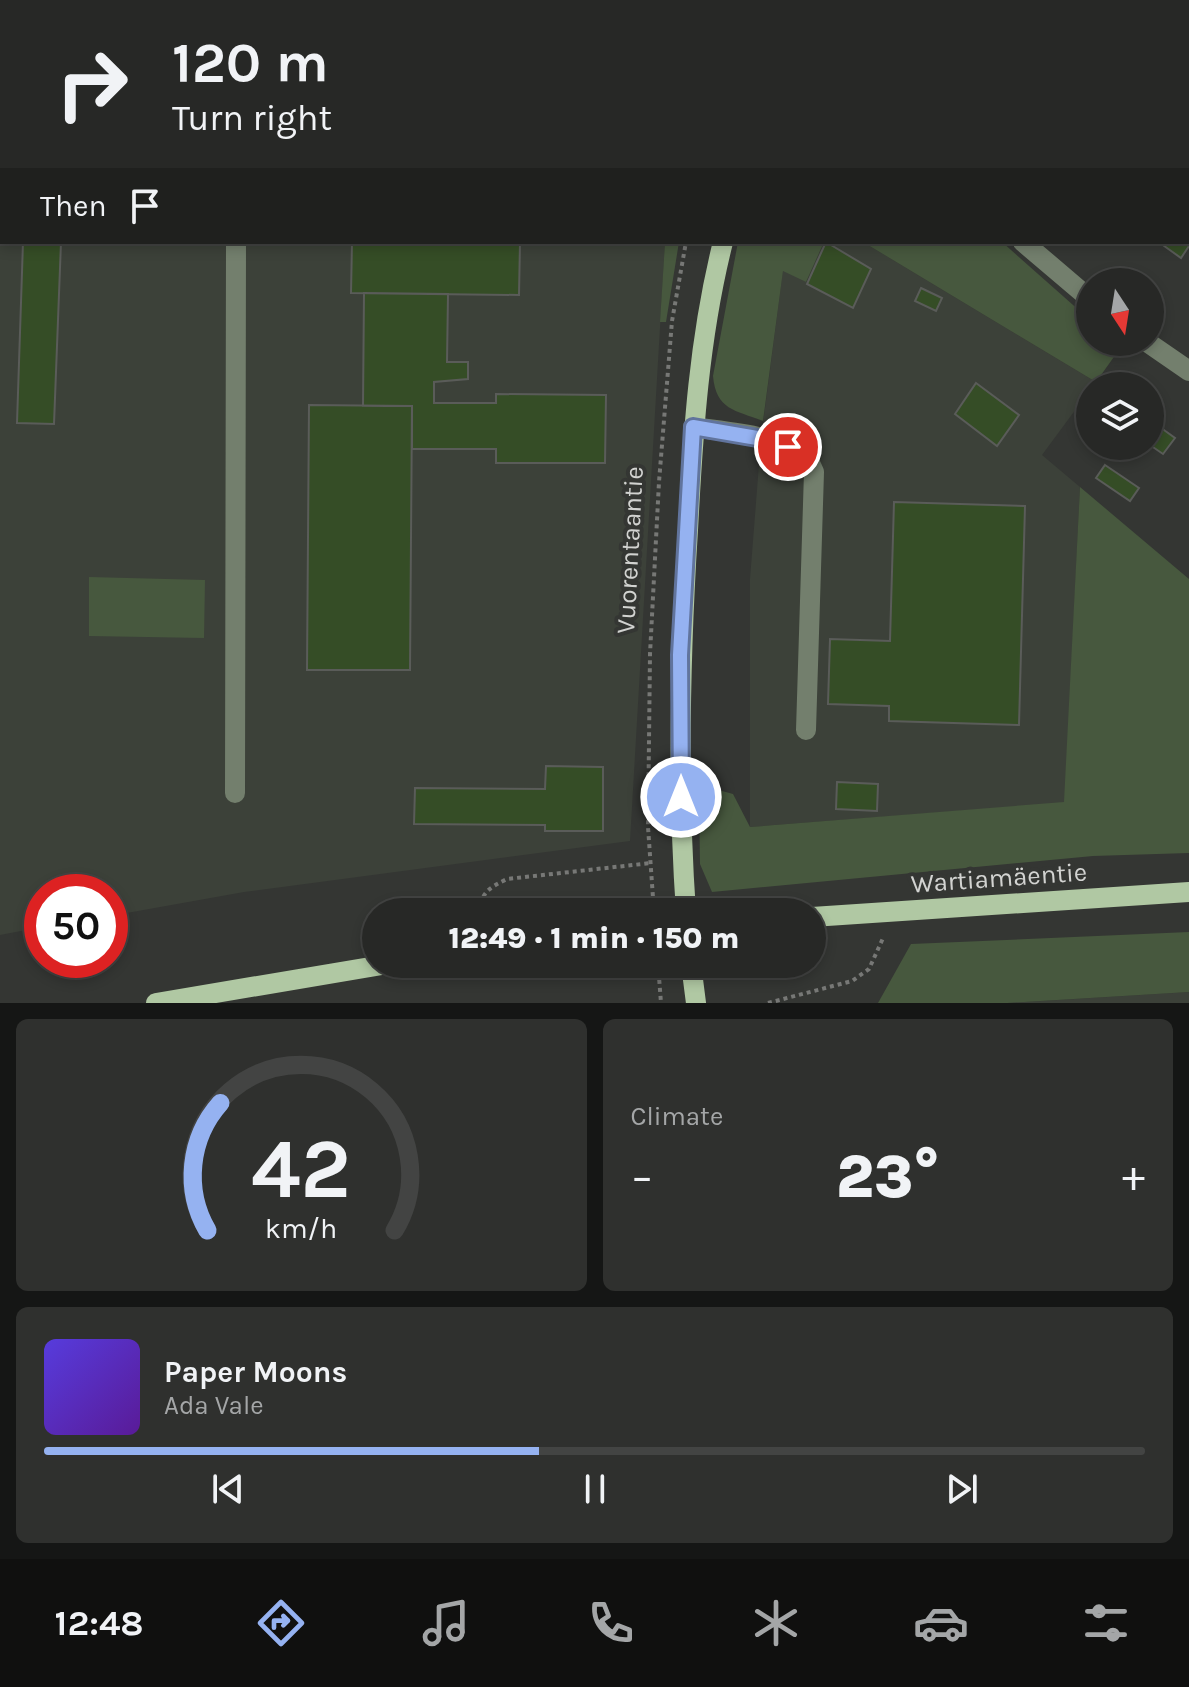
<!DOCTYPE html>
<html lang="en">
<head>
<meta charset="utf-8">
<style>
	:root { --surface:#272826; --page:#2f302e; --text:#f1f3f6; --muted:#a4a6a7; --line:#434443; --accent:#95b2f1 }
	body { margin:0; font-family:Karla,sans-serif; background:var(--page); color:var(--text); height:100vh; display:flex; flex-direction:column; font-size:30px; white-space:nowrap }
	* { box-sizing:border-box; margin:0 }
	p { font-size:26px; color:var(--muted) }
	.icon { flex:none; width:44px; height:44px; fill:none; stroke:currentColor; stroke-width:2; stroke-linecap:round; stroke-linejoin:round }
	.map { position:relative; height:1003px; overflow:hidden }
	.panel { display:flex; flex-direction:column; gap:16px; padding:16px; background:#151615; flex:1 }
	.panel>* { flex:none }
	.hud { position:absolute; left:0px; top:0px; width:1190px; height:244px; box-shadow:0 4px 12px #0003,0 0 0 2px var(--line); background:#272826; color:var(--text); overflow:hidden }
	.needle { width:52px; rotate:168deg }
	.fabs { position:absolute; left:1076px; top:268px; display:grid; gap:16px }
	.fabs a { display:grid; place-items:center; width:88px; height:88px; border-radius:50%; background:var(--surface); box-shadow:0 4px 12px #0003,0 0 0 2px var(--line); font-size:40px }
	.speed { position:absolute; left:24px; top:874px; display:flex; gap:16px; font-size:40px; font-weight:700; text-align:center }
	.speed>* { display:grid; place-content:center; width:104px; height:104px; border-radius:50%; background:var(--surface); box-shadow:0 4px 12px #0003,0 0 0 2px var(--line); line-height:1 }
	.speed .limit { border:12px solid #d22; background:#fff; color:#111 }
	.pin { position:absolute; display:grid; place-items:center; width:68px; height:68px; color:#fff; margin:-34px; border:4px solid #fff; border-radius:50%; box-shadow:0 2px 8px #0007 }
	.me { position:absolute; width:88px; margin:-44px; rotate:0deg; stroke-linejoin:round; filter:drop-shadow(0 0 6px #0008) }
	.turn { display:flex; align-items:center; gap:28px; height:168px; padding:0 40px; font-size:36px }
	.turn .icon { width:104px; height:104px; stroke-width:2.5 }
	.turn b { display:block; font-size:56px; line-height:68px }
	.then { display:flex; align-items:center; height:76px; padding:0 40px; background:#0003; gap:16px; font-size:30px }
	.big { font-size:60px; font-weight:800; line-height:1.1 }
	.panel .tile { flex:1; display:flex; flex-direction:column; justify-content:center; gap:12px; min-width:0; padding:0 28px; border-radius:12px; background:var(--page) }
	.panel .dial { align-items:center; gap:0 }
	.dial svg { height:208px; overflow:visible; fill:none; stroke:var(--line); stroke-width:7; stroke-linecap:round; text-anchor:middle }
	.dial text { fill:var(--text); stroke:none }
	.song { display:flex; align-items:center; gap:24px }
	.cover { width:96px; height:96px; border-radius:12px; background:linear-gradient(135deg,hsl(250 70% 55%),hsl(270 70% 35%)) }
	.played { height:8px; border-radius:4px; background:linear-gradient(90deg,var(--accent) 45%,var(--line) 45%) }
	.keys { display:flex; justify-content:space-around; direction:ltr }
	.heat { display:flex; justify-content:space-between; align-items:center; font-size:44px; direction:ltr }
	.panel .tiles { flex:1; display:grid; gap:16px; grid-template-columns:1fr 1fr }
	.tile:last-child { grid-column:span 2 }
	.trip { position:absolute; left:362px; top:898px; width:464px; height:80px; border-radius:40px; background:var(--surface); box-shadow:0 4px 12px #0003,0 0 0 2px var(--line); font-weight:800; line-height:80px; text-align:center }
	.dock { display:flex; height:128px; justify-content:space-around; align-items:center; background:#10100f; color:var(--muted) }
	.dock .icon { width:56px; height:56px }
	.dock .selected { color:var(--accent) }
	.dock b { font-size:36px; color:var(--text) }
	.map>svg:first-child { display:block }
	.built { fill:#3c4139 }
	.green { fill:#47583e }
	.building { fill:#354d26; stroke:#5a5c59; stroke-width:2 }
	.lines { fill:none; stroke-linecap:round; stroke-linejoin:round }
	.path { stroke:#777876; stroke-width:4; stroke-dasharray:4 4; stroke-linecap:butt }
	.minor { stroke:#737f6d; stroke-width:20 }
	.major { stroke:#b0c8a3; stroke-width:20 }
	.route-casing { stroke:#61749d; stroke-width:20 }
	.route { stroke:#95b2f1; stroke-width:14 }
	.labels { text-anchor:middle; dominant-baseline:central; stroke-width:8; stroke-linejoin:round; paint-order:stroke }
	.street-label { font-size:26px; fill:#d2d3d1; stroke:#343633 }
</style>
</head>
<body>
<div class="map">
<svg width="1189" height="1003" viewBox="0 0 1189 1003">
	<rect width="100%" height="100%" fill="#343633"/>
	<!-- built -->
	<path class="built" d="M0,2l2,240h663l-35,599 -386,51 -134,24v-24h-68v35l-42,8z
		M824,242h39l233,140 -6,4v4l-48,65 38,32 -15,316 -315,24v-248l11,-140 22,-169 23,12z
		M1189,992v11h-182z"/>
	<!-- green -->
	<path class="green" d="M665,242h14l-13,80h-6z
		M738,242h86l-18,40 -23,-11 -20,150c-28,-11 -47,-11 -50,-45z
		M863,242h139l88,78v22h25l6,5 -25,35z
		M1080,487l109,92v274l-96,3 -381,36 -12,-28 -1,-71 16,-4 18,5 17,33 314,-25z
		M89,577l116,3 -1,58 -115,-2z
		M1189,932v60l-182,11h-129l33,-59z"/>
	<!-- building -->
	<path class="building" d="M1188,240l1,6 -8,12 -21,-15z
		M23,242h38l-7,182 -37,-1z
		M352,242h168l-1,53 -168,-2z
		M826,242l45,27 -18,39 -46,-24z
		M921,288l21,10 -6,13 -21,-10z
		M364,293l84,1 -1,68h21v17l-34,3v21h62v-9l110,1 -1,68h-109v-14h-84v-43h-49z
		M976,383l43,32 -22,31 -42,-32z
		M309,405l103,1 -2,264h-103z
		M1150,420l25,18 -12,16 -13,-9z
		M1105,465l34,23 -9,13 -34,-23z
		M894,502l131,4 -6,219 -130,-4v-15l-61,-2 2,-65 60,2z
		M546,766l57,1v64h-58v-6l-131,-1 1,-36 130,1z
		M837,782l41,2 -1,27 -41,-2z"/>
	<g class="lines">
		<!-- path -->
		<path class="path" d="M133,0l9,2
			M480,912c0,-20 11,-25 27,-33l144,-16
			M654,912l-6,-85 2,-173 9,-172 13,-161 14,-79
			M658,964l3,39
			M768,1003l84,-22 17,-12 15,-33"/>
		<!-- minor -->
		<path class="minor" d="M742,0l3,2
			M243,2v-2
			M1023,242l67,57
			M1147,342l42,29
			M693,427c33,5 85,8 112,29 4,4 7,11 9,16l-8,258
			M235,793l1,-551"/>
		<!-- major -->
		<path class="major" d="M272,0l6,2
			M795,2l1,-2
			M686,912c-9,-127 -6,-254 2,-382 5,-97 11,-193 35,-288
			M812,917l377,-25
			M691,964l5,39
			M156,1003l232,-39"/>
	</g>
	<g class="lines">
		<defs>
			<path id="route" d="M681,797l-1,-142 13,-228 70,12 25,8"/>
		</defs>
		<!-- route casing -->
		<use href="#route" class="route-casing"/>
		<!-- route -->
		<use href="#route" class="route"/>
	</g>
	<g class="labels">
		<!-- street labels -->
		<g class="street-label">
			<text transform="translate(630 550) rotate(-87)">Vuorentaantie</text>
			<text transform="translate(999 878) rotate(-4)">Wartiamäentie</text>
		</g>
	</g>
</svg>
<div class="fabs">
<a><svg class="needle" viewBox="-14 -14 28 28"><path d="M0-13l5 13h-10z" fill="#e53935"/><path d="M0 13l5-13h-10z" fill="#a4a6a7"/></svg></a>
<a><svg class="icon" aria-label="layers" viewBox="0 0 24 24"><path d="M12 4l9 5-9 5-9-5zM3 14l9 5 9-5"/></svg></a>
</div>
<div class="speed"><div class="limit">50</div></div>
<div class="pin" style="left:788px;top:447px;background:#d93025"><svg class="icon" aria-label="arrive" viewBox="0 0 24 24"><path d="M6 21V4h12l-3 4 3 4H6"/></svg></div>
<svg class="me" style="left:681px;top:797px" viewBox="-20 -20 40 40"><circle r="17" fill="#95b2f1" stroke="#fff" stroke-width="3"/><path d="M0-11L8 9 0 5-8 9z" fill="#fff"/></svg>
<div class="trip">12:49 · 1 min · 150 m</div>
<div class="hud">
<div class="turn"><svg class="icon" aria-label="right" viewBox="0 0 24 24"><path d="M7 20v-9h11M14 6l5 5-5 5"/></svg><div><b>120 m</b>Turn right</div></div>
<div class="then">Then<svg class="icon" aria-label="arrive" viewBox="0 0 24 24"><path d="M6 21V4h12l-3 4 3 4H6"/></svg></div>
</div>
</div>
<section class="panel">
<div class="tiles">
<div class="tile dial"><svg viewBox="0 0 100 80">
<path d="M14 69A42 42 0 1 1 86 69"/>
<path d="M14 69A42 42 0 0 1 19 20" stroke="#95b2f1"/>
<text x="50" y="56" font-size="32" font-weight="700">42</text>
<text x="50" y="72" font-size="11">km/h</text>
</svg></div>
<div class="tile"><p>Climate</p>
<div class="heat"><a>−</a><b class="big">23°</b><a>+</a></div>
</div>
<div class="tile">
<div class="song"><i class="cover"></i><div><b>Paper Moons</b><p>Ada Vale</p></div></div>
<div class="played"></div>
<div class="keys"><svg class="icon" aria-label="previous" viewBox="0 0 24 24"><path d="M18 5L8 12l10 7zM5 5v14"/></svg><svg class="icon" aria-label="pause" viewBox="0 0 24 24"><path d="M8 5v14M16 5v14"/></svg><svg class="icon" aria-label="next" viewBox="0 0 24 24"><path d="M6 5l10 7-10 7zM19 5v14"/></svg></div>
</div>
</div>
</section>
<nav class="dock">
<b>12:48</b>
<svg class="icon selected" aria-label="directions" viewBox="0 0 24 24"><path d="M12 3l9 9-9 9-9-9zM9 14v-3h6M13 9l2 2-2 2"/></svg>
<svg class="icon" aria-label="music" viewBox="0 0 24 24"><path d="M9 18V5l10-2v13"/><circle cx="6" cy="18" r="3"/><circle cx="16" cy="16" r="3"/></svg>
<svg class="icon" aria-label="phone" viewBox="0 0 24 24"><path d="M5 4h4l2 5-3 2q2 4 5 5l2-3 5 2v4C11 20 4 13 5 4z"/></svg>
<svg class="icon" aria-label="climate" viewBox="0 0 24 24"><path d="M12 3v18M4 7l16 10M4 17L20 7"/></svg>
<svg class="icon" aria-label="car" viewBox="0 0 24 24"><path d="M5 17H2v-5l4-1 3-4h7l3 4 3 1v5h-3M9 17h6M6 11h13"/><circle cx="7" cy="17" r="2"/><circle cx="17" cy="17" r="2"/></svg>
<svg class="icon" aria-label="filters" viewBox="0 0 24 24"><path d="M4 7h16M4 17h16"/><circle cx="9" cy="7" r="2"/><circle cx="15" cy="17" r="2"/></svg>
</nav>
</body>
</html>
